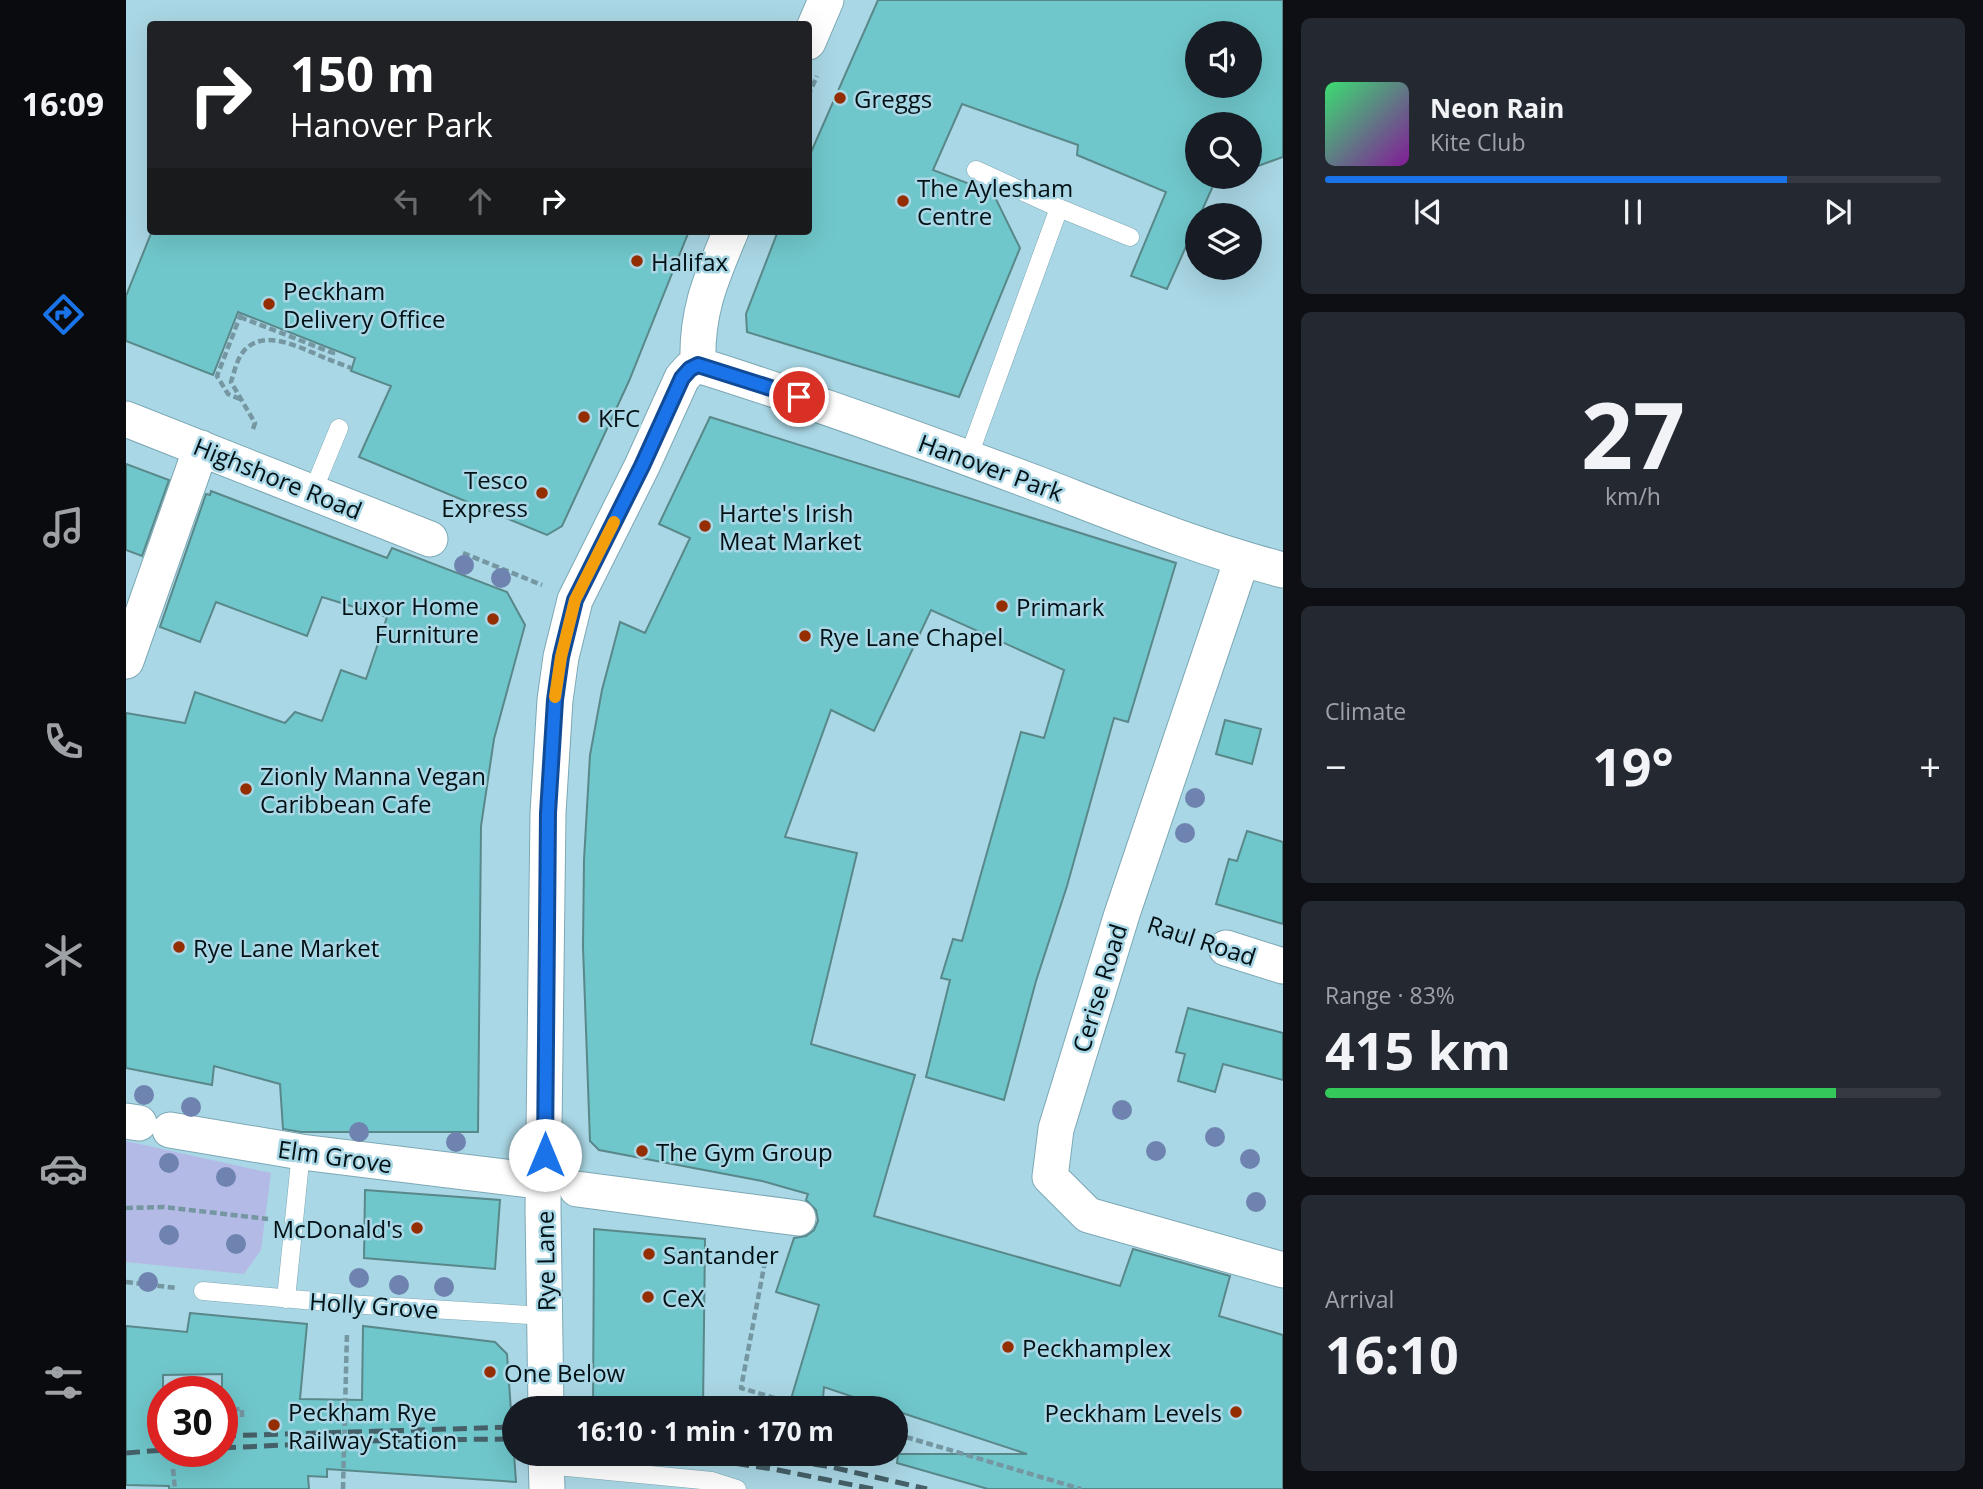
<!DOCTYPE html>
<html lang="en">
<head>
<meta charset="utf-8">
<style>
	:root { --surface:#171b24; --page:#242831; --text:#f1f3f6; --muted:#9ea1a6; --line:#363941; --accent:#1a73e8 }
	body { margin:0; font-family:"Open Sans",sans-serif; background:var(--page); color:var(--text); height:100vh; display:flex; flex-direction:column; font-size:26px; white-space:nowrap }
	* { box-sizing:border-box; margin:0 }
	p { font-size:23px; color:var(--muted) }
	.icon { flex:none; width:38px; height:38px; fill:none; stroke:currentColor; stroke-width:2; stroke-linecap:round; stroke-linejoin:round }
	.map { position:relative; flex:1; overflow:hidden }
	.side { display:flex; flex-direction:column; gap:18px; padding:18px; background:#0d0f14; width:700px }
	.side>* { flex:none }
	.top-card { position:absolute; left:21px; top:21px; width:665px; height:214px; border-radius:7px; box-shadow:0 7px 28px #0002; background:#202124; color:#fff; overflow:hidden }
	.tools { position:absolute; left:1059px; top:21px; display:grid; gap:14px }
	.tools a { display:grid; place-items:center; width:77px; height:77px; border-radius:50%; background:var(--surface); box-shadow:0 7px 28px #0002; font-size:35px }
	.speed { position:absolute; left:21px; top:1376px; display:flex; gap:14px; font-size:35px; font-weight:700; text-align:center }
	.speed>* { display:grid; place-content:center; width:91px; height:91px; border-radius:50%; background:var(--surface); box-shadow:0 7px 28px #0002; line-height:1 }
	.speed .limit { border:10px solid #d22; background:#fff; color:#111 }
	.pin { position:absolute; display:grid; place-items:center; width:60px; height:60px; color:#fff; margin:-30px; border:4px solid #fff; border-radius:50%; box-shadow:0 2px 7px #0007 }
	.me { position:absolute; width:77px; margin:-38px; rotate:0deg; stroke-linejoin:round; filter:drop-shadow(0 0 5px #0008) }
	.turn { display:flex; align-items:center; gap:24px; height:147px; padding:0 28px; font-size:32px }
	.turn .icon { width:91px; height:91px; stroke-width:2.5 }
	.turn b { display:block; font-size:49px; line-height:60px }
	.lanes { display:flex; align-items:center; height:66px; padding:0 28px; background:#0003; justify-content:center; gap:35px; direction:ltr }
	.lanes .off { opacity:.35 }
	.big { font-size:52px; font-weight:700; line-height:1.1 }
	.side .tile { flex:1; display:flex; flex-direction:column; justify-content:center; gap:10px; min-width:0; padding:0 24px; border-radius:10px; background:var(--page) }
	.side .dial { align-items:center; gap:0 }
	.dial b { font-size:91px; line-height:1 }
	.song { display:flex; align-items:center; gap:21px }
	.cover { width:84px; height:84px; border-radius:10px; background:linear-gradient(135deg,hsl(140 70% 55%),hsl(290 70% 35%)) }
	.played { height:7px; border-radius:4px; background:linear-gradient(90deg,var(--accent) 75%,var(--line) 75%) }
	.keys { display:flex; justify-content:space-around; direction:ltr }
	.heat { display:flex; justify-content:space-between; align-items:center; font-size:38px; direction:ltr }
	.charge { height:10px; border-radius:5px; background:linear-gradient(90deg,#34c759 83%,var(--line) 0) }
	.trip { position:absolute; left:376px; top:1396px; width:406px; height:70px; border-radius:35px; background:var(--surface); box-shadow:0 7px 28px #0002; font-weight:700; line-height:70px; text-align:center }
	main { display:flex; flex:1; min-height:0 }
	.tabs { display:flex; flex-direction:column; width:126px; justify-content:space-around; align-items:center; background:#090b0e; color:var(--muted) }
	.tabs .icon { width:49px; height:49px }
	.tabs .active { color:var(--accent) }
	.tabs b { font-size:32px; color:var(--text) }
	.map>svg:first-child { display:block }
	.green { fill:#b4bae6 }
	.building { fill:#70c7cb; stroke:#59888a; stroke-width:2; fill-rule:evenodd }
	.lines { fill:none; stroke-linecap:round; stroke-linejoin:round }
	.lane-casing { stroke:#7ca8b5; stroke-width:19 }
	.street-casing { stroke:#7ca8b5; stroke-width:37 }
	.path { stroke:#7497a2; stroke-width:4.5; stroke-dasharray:7 3.5; stroke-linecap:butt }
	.lane { stroke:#fff; stroke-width:18 }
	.street { stroke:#fff; stroke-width:35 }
	.rail { stroke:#456068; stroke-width:5; stroke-dasharray:14 7; stroke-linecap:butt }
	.tree { fill:#6f83b0 }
	.route-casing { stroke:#114b97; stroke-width:18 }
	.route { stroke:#1a73e8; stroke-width:12 }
	.slow { stroke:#f59e0b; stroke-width:12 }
	.poi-dot { fill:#942e00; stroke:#aad7e5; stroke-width:2.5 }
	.labels { text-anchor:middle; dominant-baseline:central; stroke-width:5; stroke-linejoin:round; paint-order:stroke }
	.poi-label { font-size:24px; fill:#021116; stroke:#aad7e5; text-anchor:start }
	.street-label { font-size:24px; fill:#021116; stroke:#aad7e5 }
</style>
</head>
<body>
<main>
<nav class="tabs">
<b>16:09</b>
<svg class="icon active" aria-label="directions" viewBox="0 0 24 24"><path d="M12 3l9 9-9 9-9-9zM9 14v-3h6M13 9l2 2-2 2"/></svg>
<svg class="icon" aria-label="music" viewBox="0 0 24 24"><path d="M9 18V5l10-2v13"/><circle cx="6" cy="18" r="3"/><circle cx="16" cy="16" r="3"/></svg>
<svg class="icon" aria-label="phone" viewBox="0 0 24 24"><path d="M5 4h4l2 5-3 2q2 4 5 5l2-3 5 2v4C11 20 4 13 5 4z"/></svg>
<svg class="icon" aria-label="climate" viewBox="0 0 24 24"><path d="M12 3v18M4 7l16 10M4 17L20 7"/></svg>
<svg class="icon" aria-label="car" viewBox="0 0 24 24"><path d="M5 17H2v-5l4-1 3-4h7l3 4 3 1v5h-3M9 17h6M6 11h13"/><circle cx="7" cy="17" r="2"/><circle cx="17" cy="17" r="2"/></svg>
<svg class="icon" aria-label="filters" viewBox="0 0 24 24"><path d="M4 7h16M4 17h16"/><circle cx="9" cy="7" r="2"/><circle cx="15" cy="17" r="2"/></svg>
</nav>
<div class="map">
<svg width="1157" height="1489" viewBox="0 0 1157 1489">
	<rect width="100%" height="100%" fill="#aad7e5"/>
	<!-- green -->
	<path class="green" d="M0,1141l145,32 -10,77 -17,24 -118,-12z"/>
	<!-- building -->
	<path class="building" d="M752,0h405v157l-28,10 -5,-9v-34h-53v53h20l-17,38h-3v7l-30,67 -36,-13 35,-84 -89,-37 1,-10 -116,-41 -29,66 60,23 27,55 -61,149 -212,-65 -1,-18 32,-83h30v-72zM1071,33h53v53h-53z
		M26,231h537l-60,150 -67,145 -15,9 -188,-78 32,-71 -40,-15 4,-13 -117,-46 -25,63 -87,-34v-45z
		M584,417l466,146 -48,159 -14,-4 -47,168 -31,95 -32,119 -78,-23 24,-97 -9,-2 12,-39 9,2 59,-209 23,6 20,-68 -133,-60 -57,121 -43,-21 -46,127 72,16 -46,191 104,31 -41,141 246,70 13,-37 97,27 -11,40 64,19v154h-295l-91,-26 1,-9h129l-131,-43v-2h-7l-65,-22 -2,22h-34l31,-104 -43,-13 18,-54 12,-2 8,-6 4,-9 -2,-11 -10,-10 2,-6 -46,-13 -163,-31 -9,-9 -7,-194 1,-87 6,-105 12,-65 18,-68 25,11 45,-95 -31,-14z
		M0,464l43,16 -27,76 -16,-6z
		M85,491l176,67 5,-10 115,44 18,33 -31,114 -13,87 -3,306h-177l-18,-3 -3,-45 -66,-18 -2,19 -86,-17v-355l59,10 10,-31 90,31 10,-11 27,9 19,-51 25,9 21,-62 -65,-20 -15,39 -91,-34 -16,40 -40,-15 46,-133 4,1z
		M1099,720l36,9 -9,35 -36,-10z
		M1121,831l36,11v82l-67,-20 13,-45 8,2z
		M1062,1008l95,25v47l-60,-16 -8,28 -37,-11 7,-27 -9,-2z
		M239,1190l135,10 -5,69 -131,-11z
		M468,1229l111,10 -2,170h-110z
		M64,1313l117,11 -7,75 62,1 1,-74 132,16 12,12 9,128 -189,-13v8l-19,-1 1,13h-140v-3l-43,-1v-159l61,6zM96,1374v77h-59v-76z"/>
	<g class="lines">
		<defs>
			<path id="lane" d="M850,170l83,38
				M842,458l91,-250 71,29
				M187,491l26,-63
				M77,1291l145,13 198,12
				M160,1299l15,-147
				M420,1465l166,16 25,8"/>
			<path id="street" d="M682,42l18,-42
				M572,365c115,36 228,77 340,119 81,31 161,64 245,86
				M572,365c-2,-54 13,-86 33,-134
				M0,419l304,120
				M1116,559l-120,355 -66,215 -6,48 38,38 195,55
				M0,661l75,-213
				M1100,948l57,18
				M0,1121l13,2
				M44,1130l131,22 244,30
				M451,1189l221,29
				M420,1409l-3,-200 5,-396 7,-113 6,-43 14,-57 67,-134 40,-88 8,-9 8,-4
				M420,1454l1,35"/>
		</defs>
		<!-- lane casing -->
		<use href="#lane" class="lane-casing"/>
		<!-- street casing -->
		<use href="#street" class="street-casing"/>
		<!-- path -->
		<path class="path" d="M682,96l9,-20
			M114,317l93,36 -3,7 21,8
			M114,399l-12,-5 -11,-18 24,-62
			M127,429l2,-6 -24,-41c3,-9 6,-23 12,-30 21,-27 63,-1 87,8
			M337,553l79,32
			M1030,925l38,12
			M0,1208l38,-1 104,12
			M641,1251l-26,137 71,21
			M0,1282l51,6
			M96,1410l20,-1v9
			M770,1434l185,55
			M47,1469l2,20
			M217,1489l4,-157"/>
		<!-- lane -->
		<use href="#lane" class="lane"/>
		<!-- street -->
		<use href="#street" class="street"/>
		<!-- rail -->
		<path class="rail" d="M96,1436l292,-9
			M96,1448l170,-8 122,-1
			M0,1453l37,-3
			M547,1454l100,15 100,20
			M625,1454l80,13 96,22"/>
	</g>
	<!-- trees -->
	<g class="tree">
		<circle cx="338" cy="565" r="10"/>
		<circle cx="375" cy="578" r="10"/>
		<circle cx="1069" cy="798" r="10"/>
		<circle cx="1059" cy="833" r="10"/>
		<circle cx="18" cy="1095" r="10"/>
		<circle cx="65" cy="1107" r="10"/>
		<circle cx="996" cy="1110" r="10"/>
		<circle cx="233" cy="1132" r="10"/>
		<circle cx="1089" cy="1137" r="10"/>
		<circle cx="330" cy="1142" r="10"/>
		<circle cx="1030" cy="1151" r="10"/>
		<circle cx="1124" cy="1159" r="10"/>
		<circle cx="43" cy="1163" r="10"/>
		<circle cx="100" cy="1177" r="10"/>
		<circle cx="1130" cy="1202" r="10"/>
		<circle cx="43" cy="1235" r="10"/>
		<circle cx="110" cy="1244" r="10"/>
		<circle cx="233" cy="1278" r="10"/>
		<circle cx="22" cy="1282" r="10"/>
		<circle cx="273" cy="1285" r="10"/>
		<circle cx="318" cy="1287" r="10"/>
	</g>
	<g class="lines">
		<defs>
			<path id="route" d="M419,1155l3,-342 7,-113 6,-43 14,-57 67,-134 40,-88 8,-9 8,-4 101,32"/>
		</defs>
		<!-- route casing -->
		<use href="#route" class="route-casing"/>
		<!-- route -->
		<use href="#route" class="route"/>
		<!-- slow -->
		<path class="slow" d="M429,697l6,-40 14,-57 39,-78"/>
	</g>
	<!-- markers -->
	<g class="poi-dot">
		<circle cx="714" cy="98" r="7"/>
		<circle cx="777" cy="201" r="7"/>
		<circle cx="511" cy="261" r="7"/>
		<circle cx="143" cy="304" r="7"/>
		<circle cx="458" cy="417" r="7"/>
		<circle cx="416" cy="493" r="7"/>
		<circle cx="579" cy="526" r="7"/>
		<circle cx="876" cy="606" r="7"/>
		<circle cx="367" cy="619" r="7"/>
		<circle cx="679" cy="636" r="7"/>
		<circle cx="120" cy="789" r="7"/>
		<circle cx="53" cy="947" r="7"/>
		<circle cx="516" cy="1151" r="7"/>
		<circle cx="291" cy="1228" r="7"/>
		<circle cx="523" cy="1254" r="7"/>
		<circle cx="522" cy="1297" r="7"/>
		<circle cx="882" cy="1347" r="7"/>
		<circle cx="364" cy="1372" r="7"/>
		<circle cx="1110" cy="1412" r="7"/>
		<circle cx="148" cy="1425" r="7"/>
	</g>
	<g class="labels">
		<!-- poi labels -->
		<g class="poi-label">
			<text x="728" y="98">Greggs</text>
			<text x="791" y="187">The Aylesham<tspan x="791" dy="28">Centre</tspan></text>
			<text x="525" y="261">Halifax</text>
			<text x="157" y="290">Peckham<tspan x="157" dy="28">Delivery Office</tspan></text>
			<text x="472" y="417">KFC</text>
			<text x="402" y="479" text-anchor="end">Tesco<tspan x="402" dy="28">Express</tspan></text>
			<text x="593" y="512">Harte's Irish<tspan x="593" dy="28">Meat Market</tspan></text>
			<text x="353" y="605" text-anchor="end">Luxor Home<tspan x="353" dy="28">Furniture</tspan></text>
			<text x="890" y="606">Primark</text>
			<text x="693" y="636">Rye Lane Chapel</text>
			<text x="134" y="775">Zionly Manna Vegan<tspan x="134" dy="28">Caribbean Cafe</tspan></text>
			<text x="67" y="947">Rye Lane Market</text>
			<text x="530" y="1151">The Gym Group</text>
			<text x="277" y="1228" text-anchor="end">McDonald's</text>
			<text x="537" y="1254">Santander</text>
			<text x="536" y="1297">CeX</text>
			<text x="896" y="1347">Peckhamplex</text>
			<text x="378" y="1372">One Below</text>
			<text x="162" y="1411">Peckham Rye<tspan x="162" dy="28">Railway Station</tspan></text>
			<text x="1096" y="1412" text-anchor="end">Peckham Levels</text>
		</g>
		<!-- street labels -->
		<g class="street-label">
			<text transform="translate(865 467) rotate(20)">Hanover Park</text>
			<text transform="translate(152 478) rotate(22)">Highshore Road</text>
			<text transform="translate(1076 940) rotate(18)">Raul Road</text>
			<text transform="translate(973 988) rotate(-73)">Cerise Road</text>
			<text transform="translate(209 1156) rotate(8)">Elm Grove</text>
			<text transform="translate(419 1261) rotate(-91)">Rye Lane</text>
			<text transform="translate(248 1305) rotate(4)">Holly Grove</text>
		</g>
	</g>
</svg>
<div class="tools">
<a><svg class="icon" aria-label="sound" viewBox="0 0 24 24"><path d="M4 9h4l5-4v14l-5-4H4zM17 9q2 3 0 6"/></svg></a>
<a><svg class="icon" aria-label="search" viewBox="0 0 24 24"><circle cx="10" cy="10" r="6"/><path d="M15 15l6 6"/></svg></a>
<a><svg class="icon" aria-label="layers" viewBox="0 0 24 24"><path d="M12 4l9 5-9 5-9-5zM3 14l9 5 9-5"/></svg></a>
</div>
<div class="speed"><div class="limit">30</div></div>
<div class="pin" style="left:673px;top:397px;background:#d93025"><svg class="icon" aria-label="arrive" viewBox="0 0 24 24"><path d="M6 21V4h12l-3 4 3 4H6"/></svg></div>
<svg class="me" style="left:419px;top:1155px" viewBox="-20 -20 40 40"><circle r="19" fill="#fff"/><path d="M0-13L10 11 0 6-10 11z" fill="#1a73e8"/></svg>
<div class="trip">16:10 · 1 min · 170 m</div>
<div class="top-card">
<div class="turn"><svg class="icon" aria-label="right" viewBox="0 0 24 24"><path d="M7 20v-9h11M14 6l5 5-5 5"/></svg><div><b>150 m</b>Hanover Park</div></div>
<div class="lanes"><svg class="icon off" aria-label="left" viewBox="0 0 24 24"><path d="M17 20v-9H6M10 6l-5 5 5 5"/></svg><svg class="icon off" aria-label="ahead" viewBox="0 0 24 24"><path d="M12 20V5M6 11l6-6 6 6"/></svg><svg class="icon" aria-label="right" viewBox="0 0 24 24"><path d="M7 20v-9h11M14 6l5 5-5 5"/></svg></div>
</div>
</div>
<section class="side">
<div class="tile">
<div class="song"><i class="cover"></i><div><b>Neon Rain</b><p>Kite Club</p></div></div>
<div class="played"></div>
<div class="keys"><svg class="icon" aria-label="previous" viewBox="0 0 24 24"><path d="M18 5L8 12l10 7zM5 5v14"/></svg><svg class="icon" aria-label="pause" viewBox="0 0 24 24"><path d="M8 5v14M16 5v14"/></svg><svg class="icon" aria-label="next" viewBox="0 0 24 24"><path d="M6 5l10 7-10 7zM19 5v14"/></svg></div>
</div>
<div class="tile dial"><b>27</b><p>km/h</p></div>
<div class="tile"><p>Climate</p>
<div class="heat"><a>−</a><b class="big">19°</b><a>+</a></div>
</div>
<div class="tile"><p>Range · 83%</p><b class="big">415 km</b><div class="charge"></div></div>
<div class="tile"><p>Arrival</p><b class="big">16:10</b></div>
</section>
</main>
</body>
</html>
